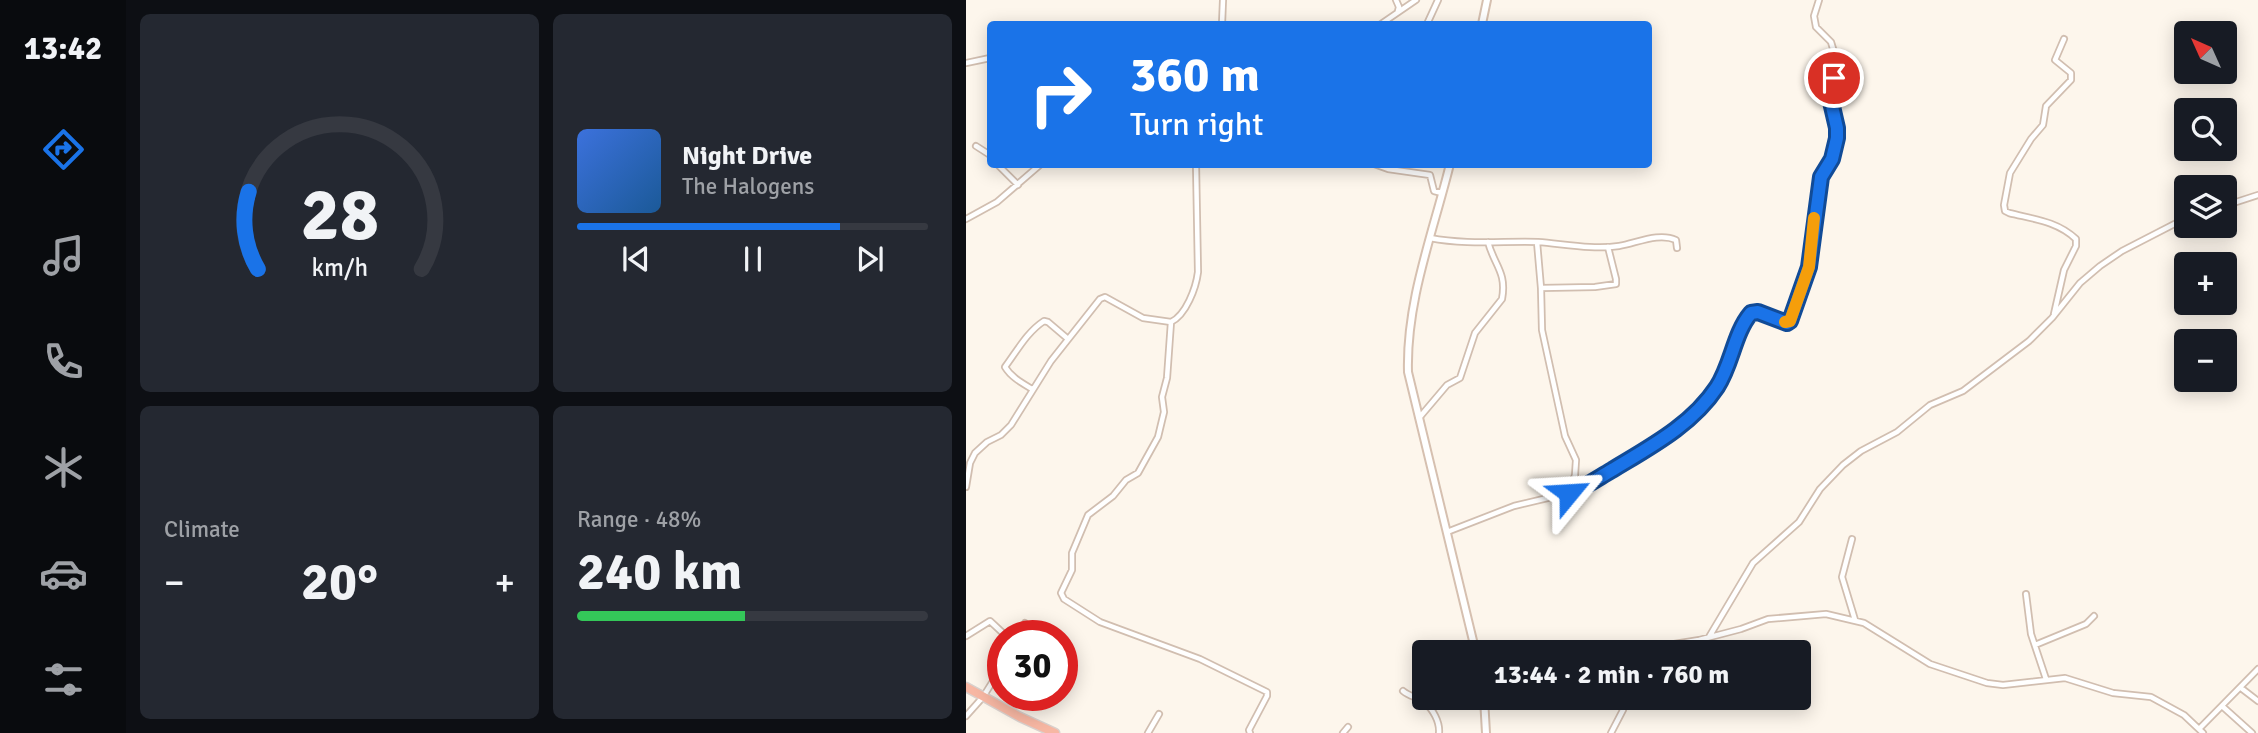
<!DOCTYPE html>
<html lang="en">
<head>
<meta charset="utf-8">
<style>
	:root { --surface:#171b24; --page:#242831; --text:#f1f3f6; --muted:#9ea1a6; --line:#363941; --accent:#1a73e8 }
	body { margin:0; font-family:Signika,sans-serif; background:var(--page); color:var(--text); height:100vh; display:flex; flex-direction:column; font-size:26px; white-space:nowrap }
	* { box-sizing:border-box; margin:0 }
	p { font-size:23px; color:var(--muted) }
	.icon { flex:none; width:38px; height:38px; fill:none; stroke:currentColor; stroke-width:2; stroke-linecap:round; stroke-linejoin:round }
	.map { position:relative; flex:1; overflow:hidden }
	.sheet { display:flex; flex-direction:column; gap:14px; padding:14px; background:#0d0f14; width:840px }
	.sheet>* { flex:none }
	.top-card { position:absolute; left:21px; top:21px; width:665px; height:147px; border-radius:7px; box-shadow:0 4px 18px #0003; background:#1a73e8; color:#fff; overflow:hidden }
	.needle { width:46px; rotate:315deg }
	.buttons { position:absolute; left:1208px; top:21px; display:grid; gap:14px }
	.buttons a { display:grid; place-items:center; width:63px; height:63px; border-radius:7px; background:var(--surface); box-shadow:0 4px 18px #0003; font-size:35px }
	.speed { position:absolute; left:21px; top:620px; display:flex; gap:14px; font-size:35px; font-weight:700; text-align:center }
	.speed>* { display:grid; place-content:center; width:91px; height:91px; border-radius:50%; background:var(--surface); box-shadow:0 4px 18px #0003; line-height:1 }
	.speed .limit { border:10px solid #d22; background:#fff; color:#111 }
	.pin { position:absolute; display:grid; place-items:center; width:60px; height:60px; color:#fff; margin:-30px; border:4px solid #fff; border-radius:50%; box-shadow:0 2px 7px #0007 }
	.me { position:absolute; width:77px; margin:-38px; rotate:63deg; stroke-linejoin:round; filter:drop-shadow(0 0 5px #0008) }
	.turn { display:flex; align-items:center; gap:24px; height:147px; padding:0 28px; font-size:32px }
	.turn .icon { width:91px; height:91px; stroke-width:2.5 }
	.turn b { display:block; font-size:49px; line-height:60px }
	.big { font-size:52px; font-weight:700; line-height:1.1 }
	.sheet .tile { flex:1; display:flex; flex-direction:column; justify-content:center; gap:10px; min-width:0; padding:0 24px; border-radius:10px; background:var(--page) }
	.sheet .dial { align-items:center; gap:0 }
	.dial svg { height:182px; overflow:visible; fill:none; stroke:var(--line); stroke-width:7; stroke-linecap:round; text-anchor:middle }
	.dial text { fill:var(--text); stroke:none }
	.song { display:flex; align-items:center; gap:21px }
	.cover { width:84px; height:84px; border-radius:10px; background:linear-gradient(135deg,hsl(220 70% 55%),hsl(210 70% 35%)) }
	.played { height:7px; border-radius:4px; background:linear-gradient(90deg,var(--accent) 75%,var(--line) 75%) }
	.keys { display:flex; justify-content:space-around; direction:ltr }
	.heat { display:flex; justify-content:space-between; align-items:center; font-size:38px; direction:ltr }
	.charge { height:10px; border-radius:5px; background:linear-gradient(90deg,#34c759 48%,var(--line) 0) }
	.sheet .tiles { flex:1; display:grid; gap:14px; grid-template-columns:repeat(2,1fr) }
	.trip { position:absolute; left:446px; top:640px; width:399px; height:70px; border-radius:7px; background:var(--surface); box-shadow:0 4px 18px #0003; font-weight:700; line-height:70px; text-align:center }
	main { display:flex; flex:1; min-height:0 }
	.menu { display:flex; flex-direction:column; width:126px; justify-content:space-around; align-items:center; background:#090b0e; color:var(--muted) }
	.menu .icon { width:49px; height:49px }
	.menu .on { color:var(--accent) }
	.menu b { font-size:32px; color:var(--text) }
	.map>svg:first-child { display:block }
	.lines { fill:none; stroke-linecap:round; stroke-linejoin:round }
	.street-casing { stroke:#d1beb0; stroke-width:8 }
	.secondary-casing { stroke:#d6c0b0; stroke-width:10 }
	.highway-casing { stroke:#dad1cd; stroke-width:11 }
	.street { stroke:#fff; stroke-width:4.5 }
	.secondary { stroke:#fff; stroke-width:6 }
	.highway { stroke:#f7b7a3; stroke-width:8 }
	.route-casing { stroke:#114b97; stroke-width:18 }
	.route { stroke:#1a73e8; stroke-width:12 }
	.slow { stroke:#f59e0b; stroke-width:12 }
</style>
</head>
<body>
<main>
<nav class="menu">
<b>13:42</b>
<svg class="icon on" aria-label="directions" viewBox="0 0 24 24"><path d="M12 3l9 9-9 9-9-9zM9 14v-3h6M13 9l2 2-2 2"/></svg>
<svg class="icon" aria-label="music" viewBox="0 0 24 24"><path d="M9 18V5l10-2v13"/><circle cx="6" cy="18" r="3"/><circle cx="16" cy="16" r="3"/></svg>
<svg class="icon" aria-label="phone" viewBox="0 0 24 24"><path d="M5 4h4l2 5-3 2q2 4 5 5l2-3 5 2v4C11 20 4 13 5 4z"/></svg>
<svg class="icon" aria-label="climate" viewBox="0 0 24 24"><path d="M12 3v18M4 7l16 10M4 17L20 7"/></svg>
<svg class="icon" aria-label="car" viewBox="0 0 24 24"><path d="M5 17H2v-5l4-1 3-4h7l3 4 3 1v5h-3M9 17h6M6 11h13"/><circle cx="7" cy="17" r="2"/><circle cx="17" cy="17" r="2"/></svg>
<svg class="icon" aria-label="filters" viewBox="0 0 24 24"><path d="M4 7h16M4 17h16"/><circle cx="9" cy="7" r="2"/><circle cx="15" cy="17" r="2"/></svg>
</nav>
<section class="sheet">
<div class="tiles">
<div class="tile dial"><svg viewBox="0 0 100 80">
<path d="M14 69A42 42 0 1 1 86 69"/>
<path d="M14 69A42 42 0 0 1 10 35" stroke="#1a73e8"/>
<text x="50" y="56" font-size="32" font-weight="700">28</text>
<text x="50" y="72" font-size="11">km/h</text>
</svg></div>
<div class="tile">
<div class="song"><i class="cover"></i><div><b>Night Drive</b><p>The Halogens</p></div></div>
<div class="played"></div>
<div class="keys"><svg class="icon" aria-label="previous" viewBox="0 0 24 24"><path d="M18 5L8 12l10 7zM5 5v14"/></svg><svg class="icon" aria-label="pause" viewBox="0 0 24 24"><path d="M8 5v14M16 5v14"/></svg><svg class="icon" aria-label="next" viewBox="0 0 24 24"><path d="M6 5l10 7-10 7zM19 5v14"/></svg></div>
</div>
<div class="tile"><p>Climate</p>
<div class="heat"><a>−</a><b class="big">20°</b><a>+</a></div>
</div>
<div class="tile"><p>Range · 48%</p><b class="big">240 km</b><div class="charge"></div></div>
</div>
</section>
<div class="map">
<svg width="1292" height="733" viewBox="0 0 1292 733">
	<rect width="100%" height="100%" fill="#fdf6ec"/>
	<g class="lines">
		<defs>
			<path id="street" d="M430,0l3,7 -1,4
				M256,24l1,-24
				M415,24l35,-24
				M461,24l11,-24
				M0,63l24,-5
				M10,146l14,9
				M31,164l21,21
				M408,164l14,5 42,6 4,16 8,2
				M1258,206l34,-11
				M0,219l31,-17 44,-38
				M464,238c36,7 72,3 108,4 26,2 55,8 81,4 18,-3 40,-14 57,-6l1,8
				M571,242l4,46 1,42 23,106 11,24 -1,15 -6,18
				M575,288l54,-1 21,-3v-5l-8,-32
				M1088,314l10,-44 12,-24v-7c-19,-18 -43,-20 -67,-26l-4,-2 -1,-6 6,-32 21,-34 12,-14 3,-19 25,-26v-7l-16,-13 9,-21
				M205,322l-4,56 -5,19 2,15 -6,25 -20,36 -12,7 -13,16 -25,19 -16,38v17l-11,23 3,6 36,23 100,37 67,33v4l-18,34 1,3
				M66,389c-10,-6 -21,-12 -27,-22 12,-16 22,-35 39,-46l4,1 20,17
				M453,418l28,-33 13,-7 15,-45 27,-34c5,-27 -8,-34 -14,-57
				M0,487l4,-24 5,-10 12,-11 14,-7 10,-10 40,-64 49,-62 5,-2 38,21 28,4c15,-7 25,-34 27,-50l-2,-108
				M481,532l67,-26 59,-14 69,-38 44,-32 17,-16 16,-21 32,-72 7,-1 29,10 3,-1 19,-54 12,-89 11,-19 5,-21v-10l-6,-26 3,-50 -3,-10 -15,-15 -2,-11 5,-16
				M886,539l-10,38 13,43
				M1060,594l5,40 15,45
				M52,635l7,-12
				M0,636l24,-15 15,14
				M743,637l44,-74 46,-41 21,-33 23,-24 18,-14 36,-19 33,-27 33,-14 66,-50 23,-23 28,-35 20,-17 22,-15 64,-33
				M1069,645l51,-21 8,-8
				M37,651v10
				M683,653l19,-8 31,-5 42,-11 27,-10 58,-5 38,9 66,41 57,19 16,2 62,-7 48,15 38,4 33,18 19,18
				M1275,688l17,13
				M437,691c7,6 15,6 21,11 9,7 16,20 15,31
				M1256,706l30,27
				M0,716l17,-19 20,-32
				M1233,729l59,-60
				M182,733l11,-19
				M377,733l5,-6
				M645,733l12,-23 3,-12"/>
			<path id="secondary" d="M516,24l5,-24
				M484,164c-17,69 -44,137 -42,208l68,281
				M518,698l2,35"/>
			<path id="highway" d="M0,687l54,30 35,16"/>
		</defs>
		<!-- street casing -->
		<use href="#street" class="street-casing"/>
		<!-- secondary casing -->
		<use href="#secondary" class="secondary-casing"/>
		<!-- highway casing -->
		<use href="#highway" class="highway-casing"/>
		<!-- street -->
		<use href="#street" class="street"/>
		<!-- secondary -->
		<use href="#secondary" class="secondary"/>
		<!-- highway -->
		<use href="#highway" class="highway"/>
	</g>
	<g class="lines">
		<defs>
			<path id="route" d="M603,493c16,-5 29,-15 43,-23 38,-23 80,-45 105,-83 15,-23 17,-54 34,-74l7,-1 29,11 3,-2 19,-54 12,-90 11,-18 5,-21v-10l-6,-26 3,-24"/>
		</defs>
		<!-- route casing -->
		<use href="#route" class="route-casing"/>
		<!-- route -->
		<use href="#route" class="route"/>
		<!-- slow -->
		<path class="slow" d="M819,322l5,-1 19,-54 5,-49"/>
	</g>
</svg>
<div class="buttons">
<a><svg class="needle" viewBox="-14 -14 28 28"><path d="M0-13l5 13h-10z" fill="#e53935"/><path d="M0 13l5-13h-10z" fill="#9ea1a6"/></svg></a>
<a><svg class="icon" aria-label="search" viewBox="0 0 24 24"><circle cx="10" cy="10" r="6"/><path d="M15 15l6 6"/></svg></a>
<a><svg class="icon" aria-label="layers" viewBox="0 0 24 24"><path d="M12 4l9 5-9 5-9-5zM3 14l9 5 9-5"/></svg></a>
<a>+</a>
<a>−</a>
</div>
<div class="speed"><div class="limit">30</div></div>
<div class="pin" style="left:868px;top:78px;background:#d93025"><svg class="icon" aria-label="arrive" viewBox="0 0 24 24"><path d="M6 21V4h12l-3 4 3 4H6"/></svg></div>
<svg class="me" style="left:603px;top:493px" viewBox="-20 -20 40 40"><path d="M0-17L14 15 0 8-14 15z" fill="#1a73e8" stroke="#fff" stroke-width="4"/></svg>
<div class="trip">13:44 · 2 min · 760 m</div>
<div class="top-card">
<div class="turn"><svg class="icon" aria-label="right" viewBox="0 0 24 24"><path d="M7 20v-9h11M14 6l5 5-5 5"/></svg><div><b>360 m</b>Turn right</div></div>
</div>
</div>
</main>
</body>
</html>
